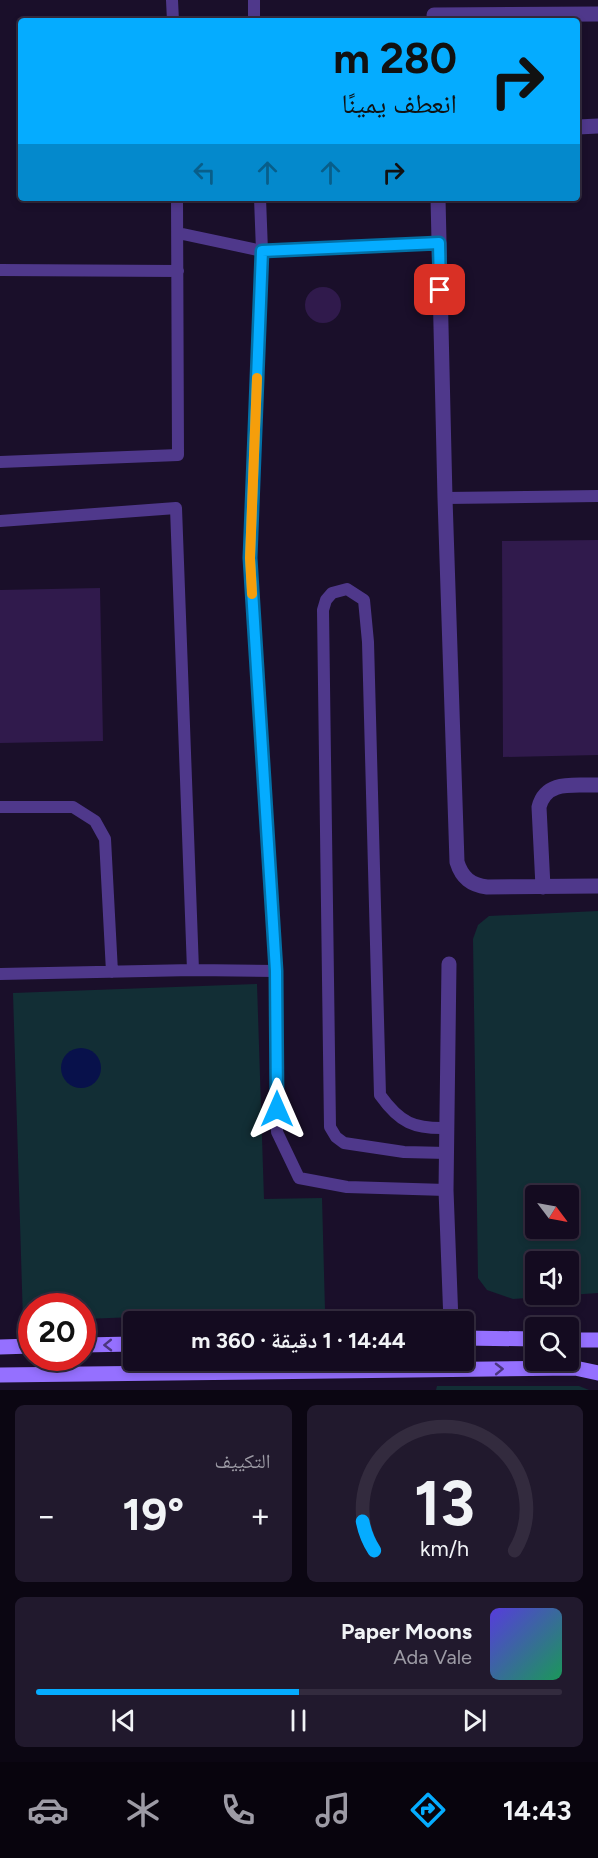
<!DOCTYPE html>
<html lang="ar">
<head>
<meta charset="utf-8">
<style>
	:root { --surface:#140b20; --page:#21192d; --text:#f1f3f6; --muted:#9d9ba5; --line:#332b3e; --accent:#05acff }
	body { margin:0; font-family:Figtree,"Noto Naskh Arabic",sans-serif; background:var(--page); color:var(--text); direction:rtl; height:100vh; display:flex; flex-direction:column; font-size:22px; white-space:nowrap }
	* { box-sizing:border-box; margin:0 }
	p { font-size:20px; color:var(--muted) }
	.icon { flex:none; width:33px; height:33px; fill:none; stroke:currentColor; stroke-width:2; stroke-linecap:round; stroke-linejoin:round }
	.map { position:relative; height:1390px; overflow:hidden; direction:ltr }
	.sheet { display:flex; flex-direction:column; gap:15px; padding:15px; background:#0b0612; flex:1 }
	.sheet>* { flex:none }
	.top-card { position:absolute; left:18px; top:18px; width:562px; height:183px; border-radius:6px; box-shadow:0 3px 9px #0003,0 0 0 2px var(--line); direction:rtl; background:#05acff; color:#111; overflow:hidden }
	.needle { width:39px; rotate:122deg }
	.buttons { position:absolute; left:525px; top:1185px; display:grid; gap:12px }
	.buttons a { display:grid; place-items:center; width:54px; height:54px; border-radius:6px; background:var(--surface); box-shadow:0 3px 9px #0003,0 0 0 2px var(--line); font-size:30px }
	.speed { position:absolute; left:18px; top:1293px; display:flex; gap:12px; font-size:30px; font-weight:700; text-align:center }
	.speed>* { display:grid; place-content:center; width:78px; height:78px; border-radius:50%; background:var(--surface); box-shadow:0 3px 9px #0003,0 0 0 2px var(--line); line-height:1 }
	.speed .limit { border:9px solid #d22; background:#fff; color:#111 }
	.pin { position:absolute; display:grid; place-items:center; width:51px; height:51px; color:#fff; margin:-26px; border-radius:12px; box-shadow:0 3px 9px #0006 }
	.me { position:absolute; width:66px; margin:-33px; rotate:0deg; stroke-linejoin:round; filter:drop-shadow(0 0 4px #0008) }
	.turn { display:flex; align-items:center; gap:21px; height:126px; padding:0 24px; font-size:27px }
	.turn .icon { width:78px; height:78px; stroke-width:2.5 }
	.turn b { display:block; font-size:42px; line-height:51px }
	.lanes { display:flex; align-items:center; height:57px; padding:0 24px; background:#0003; justify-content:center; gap:30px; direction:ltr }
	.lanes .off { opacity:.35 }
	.big { font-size:45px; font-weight:700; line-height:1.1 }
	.sheet .widget { flex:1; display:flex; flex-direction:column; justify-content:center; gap:9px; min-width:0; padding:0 21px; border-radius:9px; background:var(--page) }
	.sheet .dial { align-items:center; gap:0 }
	.dial svg { height:156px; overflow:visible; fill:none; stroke:var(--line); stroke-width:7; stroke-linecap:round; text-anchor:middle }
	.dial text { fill:var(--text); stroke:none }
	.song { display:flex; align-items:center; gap:18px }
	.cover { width:72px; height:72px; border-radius:9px; background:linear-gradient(135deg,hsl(250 70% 55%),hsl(150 70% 35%)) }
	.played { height:6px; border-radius:3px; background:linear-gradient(90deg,var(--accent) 50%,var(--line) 50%) }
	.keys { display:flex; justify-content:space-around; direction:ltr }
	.heat { display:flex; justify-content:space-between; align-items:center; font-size:33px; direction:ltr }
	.sheet .tiles { flex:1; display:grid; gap:15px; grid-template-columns:1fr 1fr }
	.widget:last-child { grid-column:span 2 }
	.trip { position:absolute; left:123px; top:1311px; width:351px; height:60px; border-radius:6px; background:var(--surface); box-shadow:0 3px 9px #0003,0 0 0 2px var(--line); font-weight:700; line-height:60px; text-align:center; direction:rtl }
	.tabs { display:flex; height:96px; justify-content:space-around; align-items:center; background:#08040d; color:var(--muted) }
	.tabs .icon { width:42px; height:42px }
	.tabs .selected { color:var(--accent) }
	.tabs b { font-size:27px; color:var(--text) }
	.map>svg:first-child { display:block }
	.green { fill:#122e35; fill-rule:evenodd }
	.water { fill:#08114b }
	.building { fill:#301a4c }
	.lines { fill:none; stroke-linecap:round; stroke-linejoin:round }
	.service { stroke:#4f388b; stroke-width:12 }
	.minor { stroke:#4f388b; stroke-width:15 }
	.secondary { stroke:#9570ff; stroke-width:15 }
	.oneway { stroke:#4b367f }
	.route-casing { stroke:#0370a6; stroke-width:15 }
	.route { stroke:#05acff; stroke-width:10 }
	.slow { stroke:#f59e0b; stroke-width:10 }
</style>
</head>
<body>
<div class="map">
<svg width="598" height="1390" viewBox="0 0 598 1390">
	<rect width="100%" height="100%" fill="#1a0f2a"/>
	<!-- green -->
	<path class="green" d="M598,911v382l-85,6 -26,-9 -9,-12 -5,-339 5,-14 11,-9zM536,1196h32v32h-32zM536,1262h32v32h-32z
		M257,984l7,215 58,-1 3,112 -242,9 -1,-13h-50l-1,15h-8l-10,-328z
		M437,1386h142l10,4h-153z"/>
	<!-- water -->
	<path class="water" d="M61 1068a20 20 0 1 1 40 0a20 20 0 1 1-40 0Z"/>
	<!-- building -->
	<path class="building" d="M305 305a18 18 0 1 1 36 0a18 18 0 1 1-36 0Z
		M598,540v215l-95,2 -1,-216z
		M100,588l3,153 -103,2v-153z"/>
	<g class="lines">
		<!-- service -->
		<path class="service" d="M172,0l1,21
			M254,0v21
			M260,198l2,53 -12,307 26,413 1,161 22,46 48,9 99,3
			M178,233l84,18 177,-8
			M0,270l178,1
			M0,462l178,-7 -1,-257
			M445,498l153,-2
			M0,521l176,-13 17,462
			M0,807h73l22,14 10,18 7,133
			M0,974l193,-4 83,1
			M447,1128c-33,1 -47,-5 -67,-33l-12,-453 -4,-42 -17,-11 -15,4 -6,7 -3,10 7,517 6,10 8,6 60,9 43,1"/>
		<!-- minor -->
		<path class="minor" d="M434,15l164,-1
			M578,127l20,-1
			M438,198l7,300 12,364c5,16 14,23 30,25l111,-1
			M543,887l-4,-80c7,-28 36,-21 59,-22
			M449,964l-3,226 5,132"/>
		<!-- secondary -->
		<path class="secondary" d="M464,1338l72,1
			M568,1340h30
			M82,1345l52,-1
			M0,1347l32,-1
			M0,1375l575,-7 23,5"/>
	</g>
	<!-- one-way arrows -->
	<defs><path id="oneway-chevron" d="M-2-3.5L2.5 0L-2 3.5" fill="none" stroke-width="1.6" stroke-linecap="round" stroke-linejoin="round" transform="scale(1.5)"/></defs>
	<g class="oneway">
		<use href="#oneway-chevron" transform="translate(108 1345) rotate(179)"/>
		<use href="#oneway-chevron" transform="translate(499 1369) rotate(-1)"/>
	</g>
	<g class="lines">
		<defs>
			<path id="route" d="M277,1109l-1,-138 -26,-413 12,-307 177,-8 1,47"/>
		</defs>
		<!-- route casing -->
		<use href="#route" class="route-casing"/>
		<!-- route -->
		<use href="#route" class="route"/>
		<!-- slow -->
		<path class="slow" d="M252,594l-2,-36 7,-180"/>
	</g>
</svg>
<div class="buttons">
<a><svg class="needle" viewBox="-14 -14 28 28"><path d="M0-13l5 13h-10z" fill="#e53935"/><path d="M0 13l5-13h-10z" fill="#9d9ba5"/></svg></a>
<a><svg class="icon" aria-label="sound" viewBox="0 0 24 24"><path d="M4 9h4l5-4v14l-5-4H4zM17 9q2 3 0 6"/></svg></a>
<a><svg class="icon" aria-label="search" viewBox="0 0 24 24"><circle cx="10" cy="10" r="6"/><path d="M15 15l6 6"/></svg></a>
</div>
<div class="speed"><div class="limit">20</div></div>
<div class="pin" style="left:440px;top:290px;background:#d93025"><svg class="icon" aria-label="arrive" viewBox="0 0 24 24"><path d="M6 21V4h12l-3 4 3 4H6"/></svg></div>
<svg class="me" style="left:277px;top:1109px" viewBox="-20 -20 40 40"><path d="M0-17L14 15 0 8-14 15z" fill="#05acff" stroke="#fff" stroke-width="4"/></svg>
<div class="trip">14:44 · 1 دقيقة · 360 m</div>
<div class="top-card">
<div class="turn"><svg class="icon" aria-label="right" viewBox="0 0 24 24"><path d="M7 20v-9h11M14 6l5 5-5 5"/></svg><div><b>280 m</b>انعطف يمينًا</div></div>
<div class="lanes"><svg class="icon off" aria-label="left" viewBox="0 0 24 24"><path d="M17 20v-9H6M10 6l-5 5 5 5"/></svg><svg class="icon off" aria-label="ahead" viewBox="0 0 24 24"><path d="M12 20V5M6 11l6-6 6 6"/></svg><svg class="icon off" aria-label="ahead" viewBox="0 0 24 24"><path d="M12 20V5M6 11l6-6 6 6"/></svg><svg class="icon" aria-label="right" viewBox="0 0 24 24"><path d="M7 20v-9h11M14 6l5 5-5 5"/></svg></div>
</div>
</div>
<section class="sheet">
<div class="tiles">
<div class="widget dial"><svg viewBox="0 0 100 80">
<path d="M14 69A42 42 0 1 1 86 69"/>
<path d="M14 69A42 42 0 0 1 8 54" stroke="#05acff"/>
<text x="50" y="56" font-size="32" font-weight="700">13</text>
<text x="50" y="72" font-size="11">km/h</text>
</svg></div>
<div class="widget"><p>التكييف</p>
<div class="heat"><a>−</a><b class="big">19°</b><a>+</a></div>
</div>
<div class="widget">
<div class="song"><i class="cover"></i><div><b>Paper Moons</b><p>Ada Vale</p></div></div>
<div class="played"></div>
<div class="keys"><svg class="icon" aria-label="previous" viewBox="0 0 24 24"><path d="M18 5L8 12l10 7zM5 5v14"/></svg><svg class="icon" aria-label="pause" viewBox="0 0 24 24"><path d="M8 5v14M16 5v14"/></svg><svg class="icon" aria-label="next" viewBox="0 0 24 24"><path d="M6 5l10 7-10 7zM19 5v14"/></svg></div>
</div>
</div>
</section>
<nav class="tabs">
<b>14:43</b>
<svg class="icon selected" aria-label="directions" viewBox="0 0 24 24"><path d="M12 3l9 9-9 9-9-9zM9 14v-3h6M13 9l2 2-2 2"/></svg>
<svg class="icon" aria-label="music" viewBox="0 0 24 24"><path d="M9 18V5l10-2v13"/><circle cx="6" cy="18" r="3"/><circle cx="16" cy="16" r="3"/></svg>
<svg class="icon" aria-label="phone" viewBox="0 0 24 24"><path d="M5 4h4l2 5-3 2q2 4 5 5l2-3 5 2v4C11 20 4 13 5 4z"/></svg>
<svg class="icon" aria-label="climate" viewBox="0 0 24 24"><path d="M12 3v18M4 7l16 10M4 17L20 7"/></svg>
<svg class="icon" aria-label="car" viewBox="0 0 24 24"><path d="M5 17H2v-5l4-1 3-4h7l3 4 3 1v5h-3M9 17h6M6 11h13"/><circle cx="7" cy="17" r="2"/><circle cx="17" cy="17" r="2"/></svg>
</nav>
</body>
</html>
